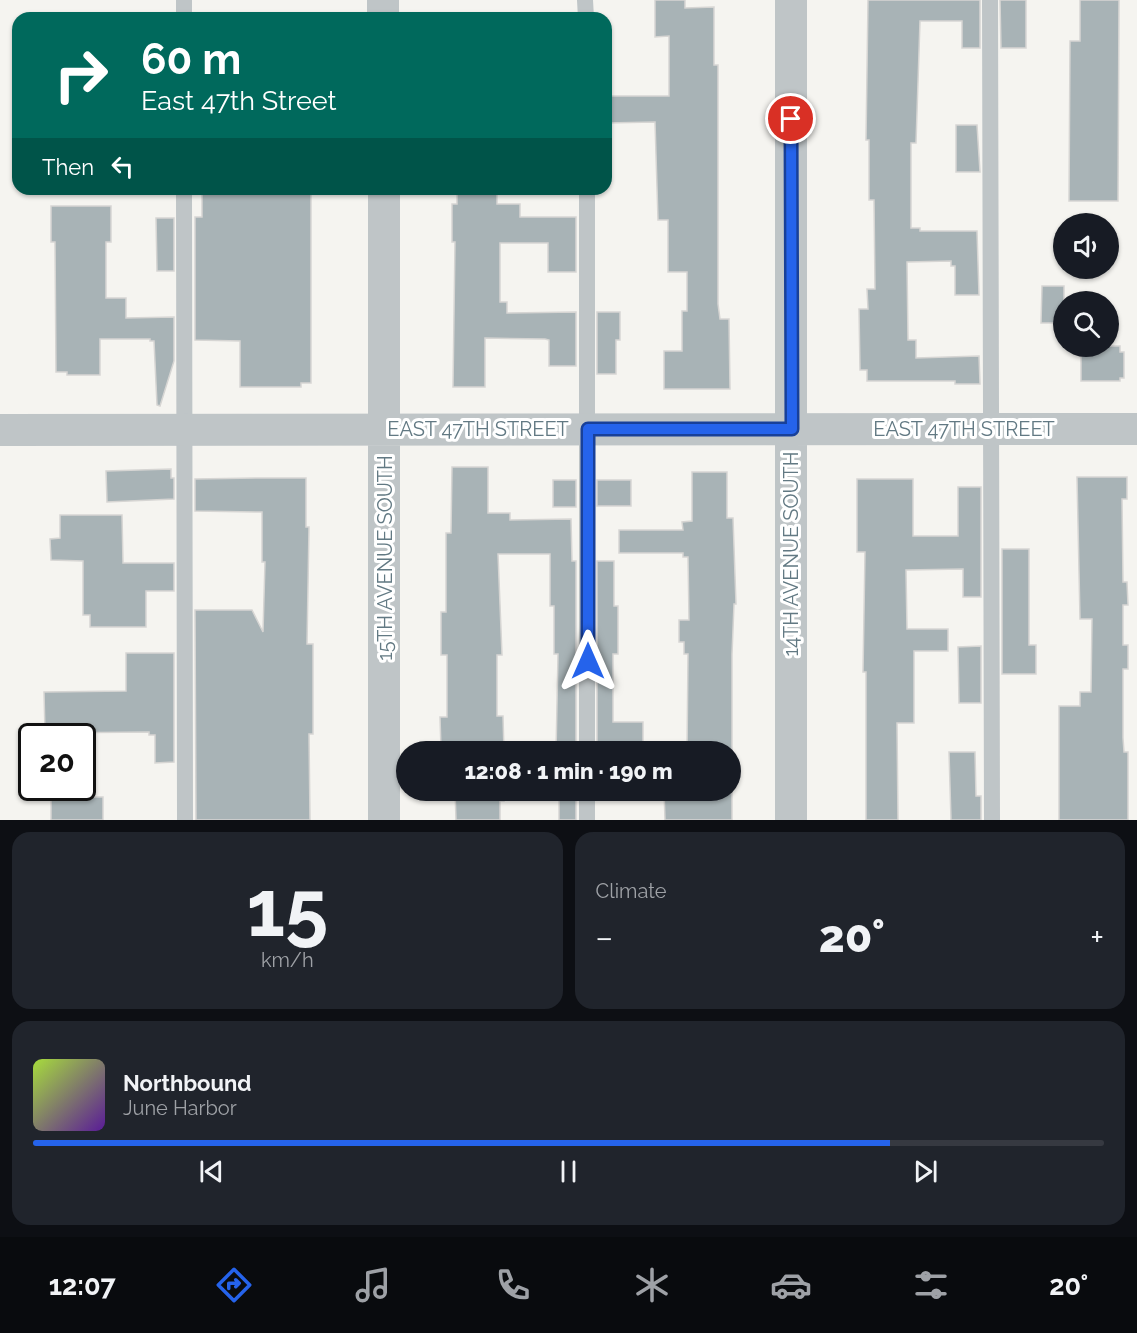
<!DOCTYPE html>
<html lang="en">
<head>
<meta charset="utf-8">
<style>
	:root { --surface:#171b24; --page:#20242c; --text:#f1f3f6; --muted:#9ea1a6; --line:#363941; --accent:#2563eb }
	body { margin:0; font-family:Raleway,sans-serif; background:var(--page); color:var(--text); height:100vh; display:flex; flex-direction:column; font-size:22px; white-space:nowrap }
	* { box-sizing:border-box; margin:0 }
	p { font-size:20px; color:var(--muted) }
	.icon { flex:none; width:33px; height:33px; fill:none; stroke:currentColor; stroke-width:2; stroke-linecap:round; stroke-linejoin:round }
	.map { position:relative; height:820px; overflow:hidden }
	.drawer { display:flex; flex-direction:column; gap:12px; padding:12px; background:#0d0f14; flex:1 }
	.drawer>* { flex:none }
	.banner { position:absolute; left:12px; top:12px; width:600px; height:183px; border-radius:18px; box-shadow:0 2px 4px #0004; background:#00695c; color:#fff; overflow:hidden }
	.controls { position:absolute; left:1053px; top:213px; display:grid; gap:12px }
	.controls a { display:grid; place-items:center; width:66px; height:66px; border-radius:50%; background:var(--surface); box-shadow:0 2px 4px #0004; font-size:30px }
	.speed { position:absolute; left:18px; top:723px; display:flex; gap:12px; font-size:30px; font-weight:700; text-align:center }
	.speed>* { display:grid; place-content:center; width:78px; height:78px; border-radius:50%; background:var(--surface); box-shadow:0 2px 4px #0004; line-height:1 }
	.speed .limit { border:3px solid #111; border-radius:9px; background:#fff; color:#111 }
	.pin { position:absolute; display:grid; place-items:center; width:51px; height:51px; color:#fff; margin:-26px; border:3px solid #fff; border-radius:50%; box-shadow:0 2px 6px #0007 }
	.me { position:absolute; width:66px; margin:-33px; rotate:0deg; stroke-linejoin:round; filter:drop-shadow(0 0 4px #0008) }
	.turn { display:flex; align-items:center; gap:21px; height:126px; padding:0 30px; font-size:27px }
	.turn .icon { width:78px; height:78px; stroke-width:2.5 }
	.turn b { display:block; font-size:42px; line-height:51px }
	.then { display:flex; align-items:center; height:57px; padding:0 30px; background:#0003; gap:12px; font-size:22px }
	.big { font-size:45px; font-weight:800; line-height:1.1 }
	.drawer .widget { flex:1; display:flex; flex-direction:column; justify-content:center; gap:9px; min-width:0; padding:0 21px; border-radius:18px; background:var(--page) }
	.drawer .dial { align-items:center; gap:0 }
	.dial b { font-size:78px; line-height:1 }
	.song { display:flex; align-items:center; gap:18px }
	.cover { width:72px; height:72px; border-radius:9px; background:linear-gradient(135deg,hsl(80 70% 55%),hsl(270 70% 35%)) }
	.played { height:6px; border-radius:3px; background:linear-gradient(90deg,var(--accent) 80%,var(--line) 80%) }
	.keys { display:flex; justify-content:space-around; direction:ltr }
	.heat { display:flex; justify-content:space-between; align-items:center; font-size:33px; direction:ltr }
	.drawer .tiles { flex:1; display:grid; gap:12px; grid-template-columns:1fr 1fr }
	.widget:last-child { grid-column:span 2 }
	.trip { position:absolute; left:396px; top:741px; width:345px; height:60px; border-radius:30px; background:var(--surface); box-shadow:0 2px 4px #0004; font-weight:800; line-height:60px; text-align:center }
	.menu { display:flex; height:96px; justify-content:space-around; align-items:center; background:#090b0e; color:var(--muted) }
	.menu .icon { width:42px; height:42px }
	.menu .selected { color:var(--accent) }
	.menu b { font-size:27px; color:var(--text) }
	.map>svg:first-child { display:block }
	.building { fill:#a8b3b6; stroke:#d6d5d3; stroke-width:1.5 }
	.lines { fill:none; stroke-linecap:round; stroke-linejoin:round }
	.service { stroke:#bfc5c7; stroke-width:16 }
	.minor { stroke:#bfc5c7; stroke-width:32 }
	.route-casing { stroke:#184099; stroke-width:15 }
	.route { stroke:#2563eb; stroke-width:10 }
	.labels { text-anchor:middle; dominant-baseline:central; stroke-width:6; stroke-linejoin:round; paint-order:stroke }
	.street-label { font-size:20px; fill:#627983; stroke:#fff }
</style>
</head>
<body>
<div class="map">
<svg width="1137" height="820" viewBox="0 0 1137 820">
	<rect width="100%" height="100%" fill="#f5f4f0"/>
	<!-- building -->
	<path class="building" d="M655,0h30v8l29,-1v58h4v239l2,15h9l1,70h-66v-38h18v-40h5v-39h-19v-52h-10l-3,-98 -49,1v-27h63v-60l-14,1z
		M868,0h112v48h-18v-27h-42l-4,122h-5v85h9v3h57l2,64h-24v-29h-4v-5l-44,1 1,78h8v18l63,-2 1,28h-25v-3h-88v-11h-7l-1,-61h9l-1,-20h8l-1,-89h-5v-60h-3z
		M1000,0h26v48h-25z
		M1080,0h39l-1,201h-49l1,-160h10z
		M956,125h21l3,47h-24z
		M202,189h109v194h-10v4h-61v-46l-45,-1v-123h7z
		M457,189h40v15h23v13h56v55h-28v-29h-48v59h7v11l69,-1v54h-27v-26l-4,-1 -60,-1v49h-32l2,-145h-3v-38h5z
		M51,206h60v36h-5v56h20v20l48,-1v44l-14,45 -3,-1 -3,-64h-4v-2h-50v36h-33v-3h-11l-1,-130h-4z
		M156,218h18v53h-17z
		M1042,286h22v37h-23z
		M597,312h23v28h-4v34h-19z
		M1081,346h39v6h4v26h-4v3h-39z
		M452,467h36v46h22v7l61,-1 1,42h4v191h-20l2,-98h-4v-48h-4v-52h-52l4,101h-5v61h6l1,36 -63,-3 -1,-32h7v-62h-6v-43h5v-79h5z
		M171,469v9h3v21l-67,3 -1,-31z
		M692,472h35v46h6l3,86h-2l-2,50v166h-67l-1,-30h66v-38h-43l1,-98h-4v-12h-5v-22h10l-1,-63h-5v-4h-64v-23h64l-1,-8 10,-1z
		M1077,477h50v22h-5l1,83h4l1,23h-5v40h5v24h-5v69l1,14h4v68h-69v-114h21v-14h11l1,-73h-12z
		M262,478h44v49h3l-2,117h6v90h-4l1,86h-114l-1,-210h57l11,22 2,-70h-3v-50l-67,-1v-32z
		M857,479h56v57h45v-49h23v110h-18v-28l-57,1 1,59h41v22h-34v72h-17l1,97h-32v-148h-3l2,-120h-8z
		M553,480h23v27h-23z
		M597,480h34v26h-34z
		M60,515h62l1,48h51v28h-28v36h-56v-12h-7v-54l-32,-1 -1,-21 10,-1z
		M1002,549h27v96h7v29h-34z
		M597,561h17v45h4v48h-5v68h30v30h-46z
		M981,646v57h-22l-1,-56z
		M126,653h48v109l-19,1v-28h-6v-3l-104,1 -1,-41 82,-1z
		M949,752h26l1,44h5v24h-30z
		M455,790h49v11h-4v19h-44z
		M559,790h17v30h-17z
		M597,790h46v9h-46z
		M51,797h52v23h-52z"/>
	<g class="lines">
		<!-- service -->
		<path class="service" d="M184,0v18
			M585,0l1,18
			M990,0l2,820
			M184,189l1,631
			M587,189v563
			M587,820v-30"/>
		<!-- minor -->
		<path class="minor" d="M383,0v18
			M791,0v820
			M0,430l1137,-1
			M384,820v-631"/>
	</g>
	<g class="lines">
		<defs>
			<path id="route" d="M588,661v-232h204l-1,-310"/>
		</defs>
		<!-- route casing -->
		<use href="#route" class="route-casing"/>
		<!-- route -->
		<use href="#route" class="route"/>
	</g>
	<g class="labels">
		<!-- street labels -->
		<g class="street-label">
			<text x="478" y="429">EAST 47TH STREET</text>
			<text x="964" y="429">EAST 47TH STREET</text>
			<text transform="translate(791 554) rotate(-90)">14TH AVENUE SOUTH</text>
			<text transform="translate(385 558) rotate(-90)">15TH AVENUE SOUTH</text>
		</g>
	</g>
</svg>
<div class="controls">
<a><svg class="icon" aria-label="sound" viewBox="0 0 24 24"><path d="M4 9h4l5-4v14l-5-4H4zM17 9q2 3 0 6"/></svg></a>
<a><svg class="icon" aria-label="search" viewBox="0 0 24 24"><circle cx="10" cy="10" r="6"/><path d="M15 15l6 6"/></svg></a>
</div>
<div class="speed"><div class="limit">20</div></div>
<div class="pin" style="left:791px;top:119px;background:#d93025"><svg class="icon" aria-label="arrive" viewBox="0 0 24 24"><path d="M6 21V4h12l-3 4 3 4H6"/></svg></div>
<svg class="me" style="left:588px;top:661px" viewBox="-20 -20 40 40"><path d="M0-17L14 15 0 8-14 15z" fill="#2563eb" stroke="#fff" stroke-width="4"/></svg>
<div class="trip">12:08 · 1 min · 190 m</div>
<div class="banner">
<div class="turn"><svg class="icon" aria-label="right" viewBox="0 0 24 24"><path d="M7 20v-9h11M14 6l5 5-5 5"/></svg><div><b>60 m</b>East 47th Street</div></div>
<div class="then">Then<svg class="icon" aria-label="left" viewBox="0 0 24 24"><path d="M17 20v-9H6M10 6l-5 5 5 5"/></svg></div>
</div>
</div>
<section class="drawer">
<div class="tiles">
<div class="widget dial"><b>15</b><p>km/h</p></div>
<div class="widget"><p>Climate</p>
<div class="heat"><a>−</a><b class="big">20°</b><a>+</a></div>
</div>
<div class="widget">
<div class="song"><i class="cover"></i><div><b>Northbound</b><p>June Harbor</p></div></div>
<div class="played"></div>
<div class="keys"><svg class="icon" aria-label="previous" viewBox="0 0 24 24"><path d="M18 5L8 12l10 7zM5 5v14"/></svg><svg class="icon" aria-label="pause" viewBox="0 0 24 24"><path d="M8 5v14M16 5v14"/></svg><svg class="icon" aria-label="next" viewBox="0 0 24 24"><path d="M6 5l10 7-10 7zM19 5v14"/></svg></div>
</div>
</div>
</section>
<nav class="menu">
<b>12:07</b>
<svg class="icon selected" aria-label="directions" viewBox="0 0 24 24"><path d="M12 3l9 9-9 9-9-9zM9 14v-3h6M13 9l2 2-2 2"/></svg>
<svg class="icon" aria-label="music" viewBox="0 0 24 24"><path d="M9 18V5l10-2v13"/><circle cx="6" cy="18" r="3"/><circle cx="16" cy="16" r="3"/></svg>
<svg class="icon" aria-label="phone" viewBox="0 0 24 24"><path d="M5 4h4l2 5-3 2q2 4 5 5l2-3 5 2v4C11 20 4 13 5 4z"/></svg>
<svg class="icon" aria-label="climate" viewBox="0 0 24 24"><path d="M12 3v18M4 7l16 10M4 17L20 7"/></svg>
<svg class="icon" aria-label="car" viewBox="0 0 24 24"><path d="M5 17H2v-5l4-1 3-4h7l3 4 3 1v5h-3M9 17h6M6 11h13"/><circle cx="7" cy="17" r="2"/><circle cx="17" cy="17" r="2"/></svg>
<svg class="icon" aria-label="filters" viewBox="0 0 24 24"><path d="M4 7h16M4 17h16"/><circle cx="9" cy="7" r="2"/><circle cx="15" cy="17" r="2"/></svg>
<b>20°</b>
</nav>
</body>
</html>
